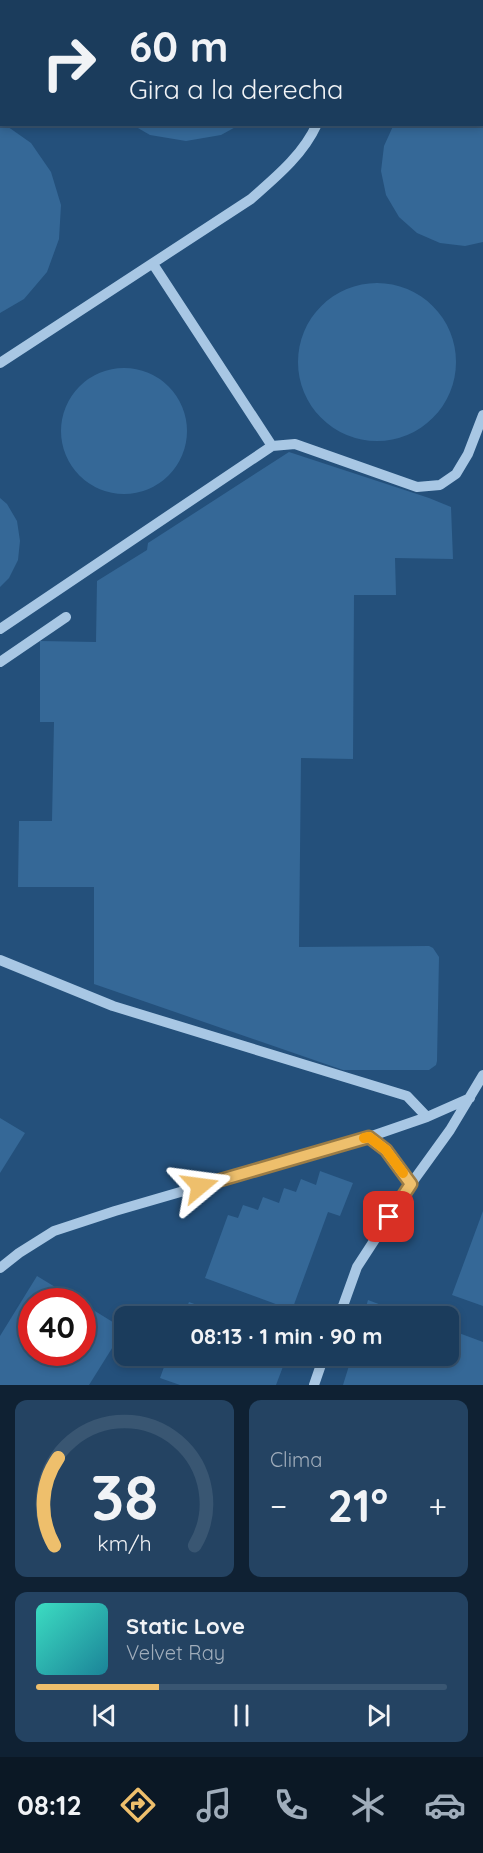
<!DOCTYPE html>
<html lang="es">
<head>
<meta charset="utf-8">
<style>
	:root { --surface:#1b3c5c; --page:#244362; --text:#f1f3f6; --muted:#a0adbb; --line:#395672; --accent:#eebf6c }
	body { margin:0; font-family:Quicksand,sans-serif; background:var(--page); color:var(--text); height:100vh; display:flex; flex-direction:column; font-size:22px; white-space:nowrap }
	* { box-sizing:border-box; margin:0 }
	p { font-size:20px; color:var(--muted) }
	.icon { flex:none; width:33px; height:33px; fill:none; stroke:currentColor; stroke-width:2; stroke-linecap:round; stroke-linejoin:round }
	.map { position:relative; height:1385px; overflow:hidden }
	.panel { display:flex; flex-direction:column; gap:15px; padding:15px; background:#0f2133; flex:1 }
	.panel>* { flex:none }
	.top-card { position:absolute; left:0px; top:0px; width:483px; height:126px; box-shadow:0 3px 9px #0003,0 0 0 2px var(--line); background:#1b3c5c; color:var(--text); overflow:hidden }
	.speed { position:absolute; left:18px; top:1288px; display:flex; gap:12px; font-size:30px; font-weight:700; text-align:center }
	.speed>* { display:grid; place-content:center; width:78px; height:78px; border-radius:50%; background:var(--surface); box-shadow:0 3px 9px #0003,0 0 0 2px var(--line); line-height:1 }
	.speed .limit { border:9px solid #d22; background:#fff; color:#111 }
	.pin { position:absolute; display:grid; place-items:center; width:51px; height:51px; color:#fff; margin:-26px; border-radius:12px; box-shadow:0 3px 9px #0006 }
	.me { position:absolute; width:66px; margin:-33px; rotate:74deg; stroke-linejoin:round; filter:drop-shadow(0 0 4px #0008) }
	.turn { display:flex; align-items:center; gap:21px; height:126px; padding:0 30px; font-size:27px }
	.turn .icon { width:78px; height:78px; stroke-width:2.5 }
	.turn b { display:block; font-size:42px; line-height:51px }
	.big { font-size:45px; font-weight:800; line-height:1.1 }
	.panel .tile { flex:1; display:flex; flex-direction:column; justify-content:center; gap:9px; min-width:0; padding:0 21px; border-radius:12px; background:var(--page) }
	.panel .dial { align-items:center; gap:0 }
	.dial svg { height:156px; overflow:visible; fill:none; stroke:var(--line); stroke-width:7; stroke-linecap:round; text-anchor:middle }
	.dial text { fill:var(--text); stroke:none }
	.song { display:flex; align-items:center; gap:18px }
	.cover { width:72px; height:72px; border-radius:9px; background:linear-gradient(135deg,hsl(170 70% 55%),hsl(190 70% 35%)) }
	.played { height:6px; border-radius:3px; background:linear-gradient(90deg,var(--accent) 30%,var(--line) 30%) }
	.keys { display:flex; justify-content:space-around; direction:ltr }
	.heat { display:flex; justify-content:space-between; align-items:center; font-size:33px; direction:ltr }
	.panel .tiles { flex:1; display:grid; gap:15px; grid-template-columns:1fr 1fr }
	.tile:last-child { grid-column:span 2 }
	.trip { position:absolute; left:114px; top:1306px; width:345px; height:60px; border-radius:12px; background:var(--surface); box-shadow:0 3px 9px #0003,0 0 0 2px var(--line); font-weight:800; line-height:60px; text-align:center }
	.dock { display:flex; height:96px; justify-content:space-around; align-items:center; background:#0b1825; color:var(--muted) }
	.dock .icon { width:42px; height:42px }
	.dock .selected { color:var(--accent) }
	.dock b { font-size:27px; color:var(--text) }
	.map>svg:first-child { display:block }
	.building { fill:#356897 }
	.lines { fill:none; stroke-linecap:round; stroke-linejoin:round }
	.minor { stroke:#a8c7e4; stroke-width:10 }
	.route-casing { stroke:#9b7c46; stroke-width:15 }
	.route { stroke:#eebf6c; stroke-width:10 }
	.slow { stroke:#f59e0b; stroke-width:10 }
</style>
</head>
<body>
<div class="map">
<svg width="483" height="1385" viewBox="0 0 483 1385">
	<rect width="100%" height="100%" fill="#24507b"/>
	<!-- building -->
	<path class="building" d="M0,124h4l27,19 20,29 10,33 -2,34 -12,33 -23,27 -24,14z
		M131,124h110l-20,11 -35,6 -36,-6z
		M394,124h89v118l-18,4 -25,-3 -23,-10 -18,-16 -13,-22 -5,-24 3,-25z
		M298 362a79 79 0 1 1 158 0a79 79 0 1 1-158 0Z
		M61 431a63 63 0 1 1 126 0a63 63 0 1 1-126 0Z
		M289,452l140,46 22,9 2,52 -58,-1 1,37h-42l-1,164 -52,-1 -2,189 130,-1 4,2 6,9 -2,104 -1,4 -7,5h-86l-249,-86v-97h-76l1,-66h33l2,-99h-14v-81l56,1 1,-61 50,-31 1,-7z
		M0,498l7,6 10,17 3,20 -2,19 -9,18 -9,9z
		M0,1118l25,15 -25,40z
		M320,1171l33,12 -13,33 -12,-4 -36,98 -87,-32 23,-63 10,3 5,-13 15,5 5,-13 16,6 5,-15 12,4 5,-13 15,6z
		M483,1211v95l-31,-11z
		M37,1276l43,26h-48v51h50v-50l42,26 -35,56h-89v-49z
		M368,1300l45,17h-50z
		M189,1302l40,15h-46z
		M448,1329l35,13v43h-140l9,-29h96z
		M168,1356h119l-11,29h-96l-20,-7z"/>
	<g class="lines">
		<!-- minor -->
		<path class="minor" d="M370,2l1,-2
			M153,264l119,182
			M0,363l251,-164c25,-22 52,-44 66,-75
			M0,629l272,-183 23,-2 122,43 23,-2 16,-11 12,-20 15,-39
			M0,662l66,-45
			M0,960l113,46 294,90 20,21
			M369,1137l17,13 25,34
			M0,1268l19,-15 35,-22 61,-20 254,-74 58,-20 43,-19
			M339,1317l18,-50 54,-83 39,-54 33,-55
			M314,1385l10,-29"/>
	</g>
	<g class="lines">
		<defs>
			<path id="route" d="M200,1186l169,-49 17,13 25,34 -22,33"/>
		</defs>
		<!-- route casing -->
		<use href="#route" class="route-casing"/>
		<!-- route -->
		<use href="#route" class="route"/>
		<!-- slow -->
		<path class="slow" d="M364,1138l5,-1 17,13 17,23"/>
	</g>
</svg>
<div class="speed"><div class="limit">40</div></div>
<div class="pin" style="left:389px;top:1217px;background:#d93025"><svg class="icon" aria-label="arrive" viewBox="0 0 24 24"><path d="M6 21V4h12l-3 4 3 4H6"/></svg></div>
<svg class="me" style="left:200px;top:1186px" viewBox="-20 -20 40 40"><path d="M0-17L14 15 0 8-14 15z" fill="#eebf6c" stroke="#fff" stroke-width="4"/></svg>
<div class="trip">08:13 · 1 min · 90 m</div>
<div class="top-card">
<div class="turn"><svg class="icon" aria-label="right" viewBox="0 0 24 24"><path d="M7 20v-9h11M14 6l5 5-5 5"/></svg><div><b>60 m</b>Gira a la derecha</div></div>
</div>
</div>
<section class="panel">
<div class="tiles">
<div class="tile dial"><svg viewBox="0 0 100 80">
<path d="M14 69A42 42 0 1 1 86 69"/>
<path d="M14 69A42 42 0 0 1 16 24" stroke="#eebf6c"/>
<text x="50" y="56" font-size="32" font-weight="700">38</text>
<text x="50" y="72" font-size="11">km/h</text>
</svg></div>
<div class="tile"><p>Clima</p>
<div class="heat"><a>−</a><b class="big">21°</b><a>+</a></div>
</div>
<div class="tile">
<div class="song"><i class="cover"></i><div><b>Static Love</b><p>Velvet Ray</p></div></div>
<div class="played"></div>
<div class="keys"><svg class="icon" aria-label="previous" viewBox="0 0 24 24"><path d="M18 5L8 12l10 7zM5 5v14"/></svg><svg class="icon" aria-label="pause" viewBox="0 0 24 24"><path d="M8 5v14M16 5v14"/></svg><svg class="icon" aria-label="next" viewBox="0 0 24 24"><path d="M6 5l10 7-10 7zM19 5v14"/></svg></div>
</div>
</div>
</section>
<nav class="dock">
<b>08:12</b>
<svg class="icon selected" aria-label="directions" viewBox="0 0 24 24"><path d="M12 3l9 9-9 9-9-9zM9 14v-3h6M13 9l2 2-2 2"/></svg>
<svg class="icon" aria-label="music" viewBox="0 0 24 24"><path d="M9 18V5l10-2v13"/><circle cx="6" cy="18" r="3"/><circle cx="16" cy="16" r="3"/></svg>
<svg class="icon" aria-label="phone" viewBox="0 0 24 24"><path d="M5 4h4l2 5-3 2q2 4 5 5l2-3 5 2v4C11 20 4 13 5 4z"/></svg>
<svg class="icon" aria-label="climate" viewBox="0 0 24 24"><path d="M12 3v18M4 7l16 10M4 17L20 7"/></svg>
<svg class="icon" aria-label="car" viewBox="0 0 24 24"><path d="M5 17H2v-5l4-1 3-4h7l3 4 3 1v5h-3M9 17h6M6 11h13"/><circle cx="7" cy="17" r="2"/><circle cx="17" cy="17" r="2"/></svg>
</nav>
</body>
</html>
